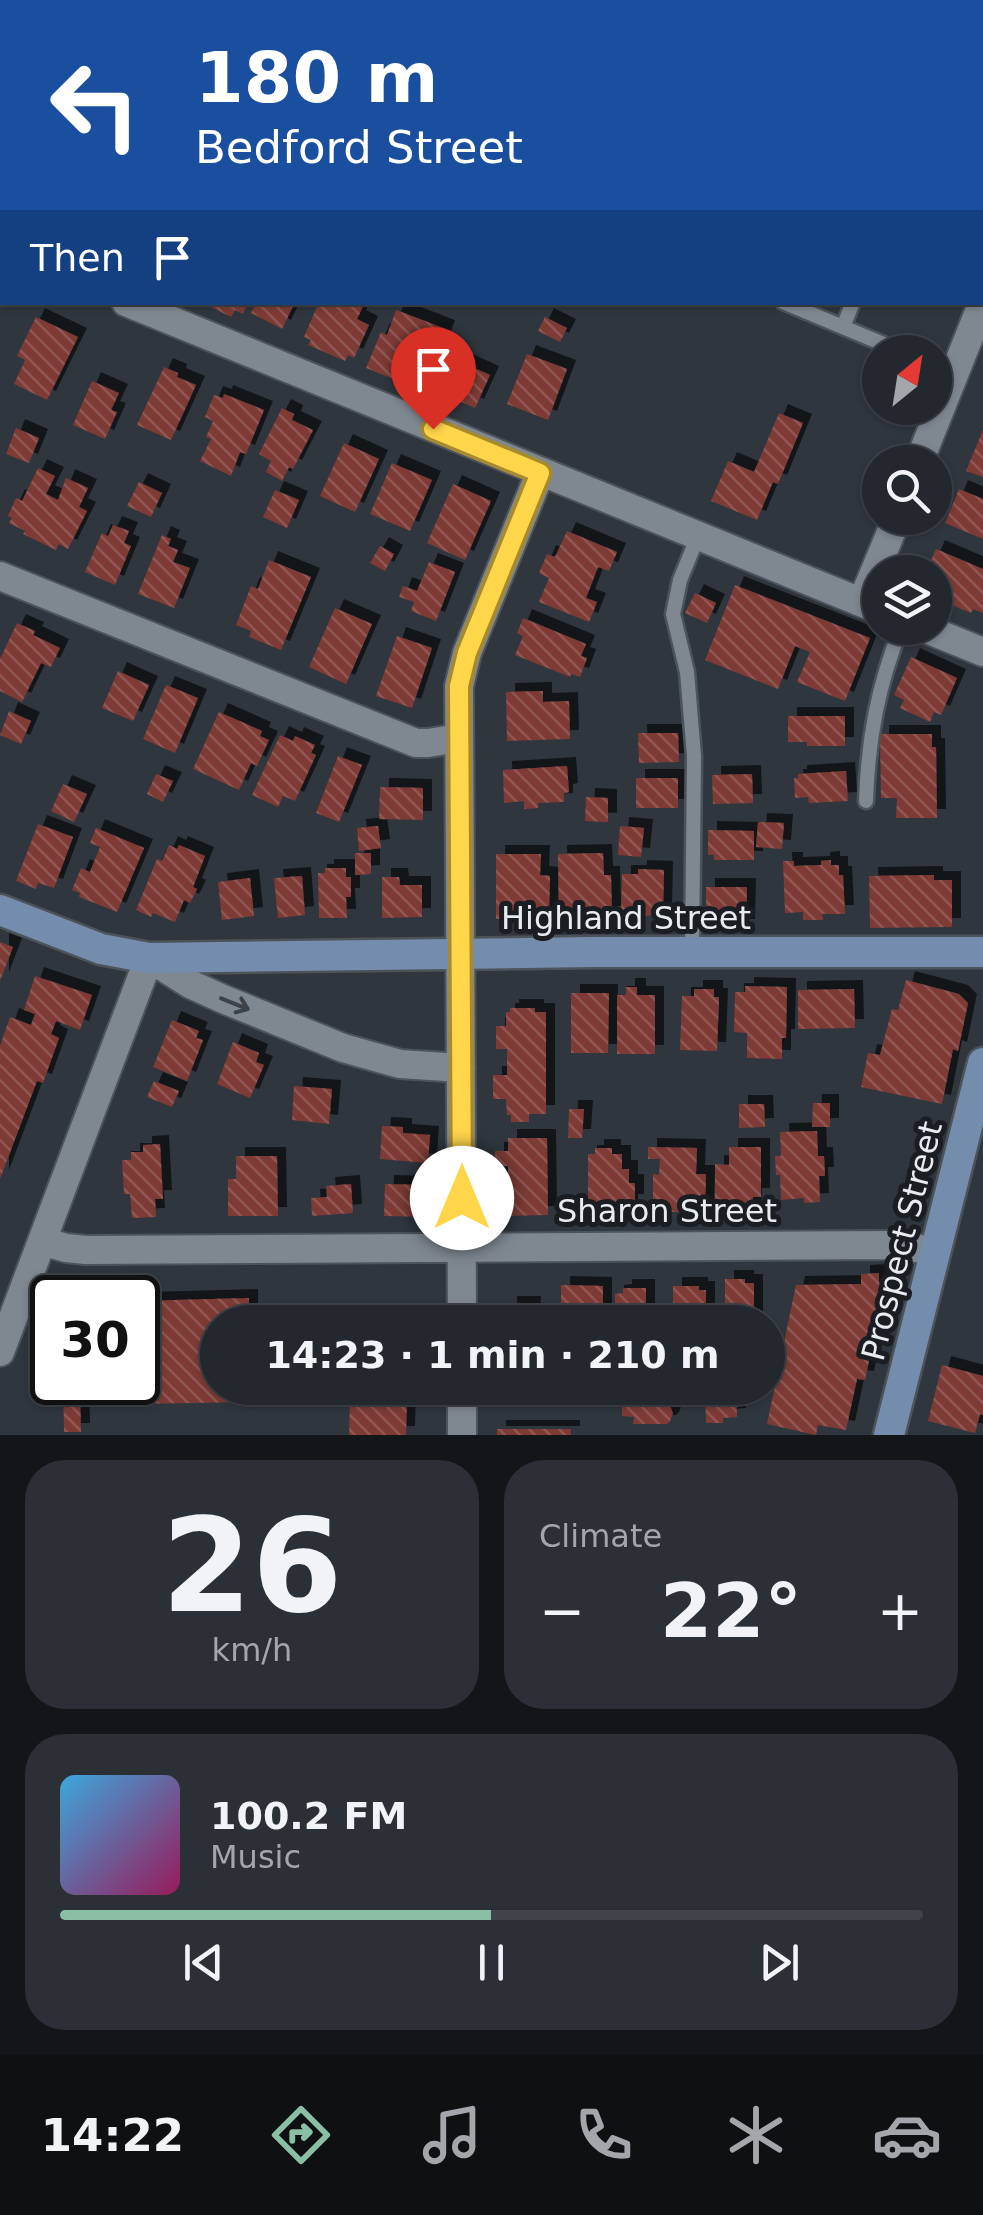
<!DOCTYPE html>
<html lang="en">
<head>
<meta charset="utf-8">
<style>
	:root { --surface:#23282e; --page:#2b3036; --text:#f1f3f6; --muted:#a3a6aa; --line:#40444a; --accent:#8abfa5 }
	body { margin:0; font-family:"DejaVu Sans",sans-serif; background:var(--page); color:var(--text); height:100vh; display:flex; flex-direction:column; font-size:38px; white-space:nowrap }
	* { box-sizing:border-box; margin:0 }
	p { font-size:32px; color:var(--muted) }
	.icon { flex:none; width:55px; height:55px; fill:none; stroke:currentColor; stroke-width:2; stroke-linecap:round; stroke-linejoin:round }
	.map { position:relative; height:1435px; overflow:hidden }
	.details { display:flex; flex-direction:column; gap:25px; padding:25px; background:#131619; flex:1 }
	.details>* { flex:none }
	.hud { position:absolute; left:0px; top:0px; width:985px; height:305px; box-shadow:0 2px 8px #0004,0 0 0 2px var(--line); background:#1a4fa0; color:#fff; overflow:hidden }
	.needle { width:65px; rotate:30deg }
	.buttons { position:absolute; left:862px; top:335px; display:grid; gap:20px }
	.buttons a { display:grid; place-items:center; width:90px; height:90px; border-radius:50%; background:var(--surface); box-shadow:0 2px 8px #0004,0 0 0 2px var(--line); font-size:50px }
	.speed { position:absolute; left:30px; top:1275px; display:flex; gap:20px; font-size:50px; font-weight:700; text-align:center }
	.speed>* { display:grid; place-content:center; width:130px; height:130px; border-radius:50%; background:var(--surface); box-shadow:0 2px 8px #0004,0 0 0 2px var(--line); line-height:1 }
	.speed .limit { border:5px solid #111; border-radius:15px; background:#fff; color:#111 }
	.pin { position:absolute; display:grid; place-items:center; width:85px; height:85px; color:#fff; margin:-102px -42px; border-radius:50% 50% 50% 0; rotate:-45deg; box-shadow:0 0 10px #0007 }
	.pin .icon { rotate:45deg }
	.me { position:absolute; width:110px; margin:-55px; rotate:0deg; stroke-linejoin:round; filter:drop-shadow(0 0 8px #0008) }
	.turn { display:flex; align-items:center; gap:35px; height:210px; padding:0 30px; font-size:45px }
	.turn .icon { width:130px; height:130px; stroke-width:2.5 }
	.turn b { display:block; font-size:70px; line-height:85px }
	.then { display:flex; align-items:center; height:95px; padding:0 30px; background:#0003; gap:20px; font-size:38px }
	.big { font-size:75px; font-weight:600; line-height:1.1 }
	.details .widget { flex:1; display:flex; flex-direction:column; justify-content:center; gap:15px; min-width:0; padding:0 35px; border-radius:40px; background:var(--page) }
	.details .dial { align-items:center; gap:0 }
	.dial b { font-size:130px; line-height:1 }
	.song { display:flex; align-items:center; gap:30px }
	.cover { width:120px; height:120px; border-radius:15px; background:linear-gradient(135deg,hsl(200 70% 55%),hsl(330 70% 35%)) }
	.played { height:10px; border-radius:5px; background:linear-gradient(90deg,var(--accent) 50%,var(--line) 50%) }
	.keys { display:flex; justify-content:space-around; direction:ltr }
	.heat { display:flex; justify-content:space-between; align-items:center; font-size:55px; direction:ltr }
	.details .tiles { flex:1; display:grid; gap:25px; grid-template-columns:1fr 1fr }
	.widget:last-child { grid-column:span 2 }
	.trip { position:absolute; left:200px; top:1305px; width:585px; height:100px; border-radius:50px; background:var(--surface); box-shadow:0 2px 8px #0004,0 0 0 2px var(--line); font-weight:600; line-height:100px; text-align:center }
	.tab-bar { display:flex; height:160px; justify-content:space-around; align-items:center; background:#0e1012; color:var(--muted) }
	.tab-bar .icon { width:70px; height:70px }
	.tab-bar .current { color:var(--accent) }
	.tab-bar b { font-size:45px; color:var(--text) }
	.map>svg:first-child { display:block }
	.building { fill:url(#building-back-hatch); filter:url(#shadow) }
	.lines { fill:none; stroke-linecap:round; stroke-linejoin:round }
	.lane-casing { stroke:#4d535a; stroke-width:19 }
	.street-casing { stroke:#4d535a; stroke-width:32 }
	.secondary-casing { stroke:#4d535a; stroke-width:35 }
	.lane { stroke:#7f8791; stroke-width:14 }
	.street { stroke:#7f8791; stroke-width:28 }
	.secondary { stroke:#748dac; stroke-width:30 }
	.oneway { stroke:#3d4248 }
	.route-casing { stroke:#a68a30; stroke-width:25 }
	.route { stroke:#ffd54a; stroke-width:18 }
	.labels { text-anchor:middle; dominant-baseline:central; stroke-width:10; stroke-linejoin:round; paint-order:stroke }
	.street-label { font-size:32px; fill:#e7ecf1; stroke:#1a1d21 }
</style>
</head>
<body>
<div class="map">
<svg width="983" height="1435" viewBox="0 0 983 1435">
	<defs>
		<pattern id="building-back-hatch" width="6" height="6" patternUnits="userSpaceOnUse" patternTransform="scale(2.5)"><rect width="6" height="6" fill="#7e3a35"/><path d="M-1 5l2 2M0 0l6 6M5-1l2 2" fill="none" stroke="#905753"/></pattern>
		<filter id="shadow"><feDropShadow dx="9" dy="-9" stdDeviation="0" flood-color="#0009"/></filter>
	</defs>
	<rect width="100%" height="100%" fill="#2f363e"/>
	<!-- building -->
	<path class="building" d="M201,302h47l-5,12 -8,-4 -4,7z
		M256,302h39l-13,27 -31,-16z
		M319,302h46l-8,17 12,6 -15,33 -6,-3 -3,6 -37,-16 3,-5 -7,-3z
		M396,310l50,19 -23,62 -57,-23 15,-36 6,3z
		M36,317l42,20 -31,63 -33,-16 11,-24 -8,-4z
		M545,317l22,11 -7,14 -22,-11z
		M527,354l40,15 -19,51 -41,-16z
		M459,361l31,14 -15,33 -30,-13z
		M164,367l14,6 -1,4 19,8 -25,55 -34,-15z
		M92,381l27,12 -8,17 6,2 -12,27 -32,-14z
		M224,394l40,16 -18,44 -6,-2 -9,24 -31,-15 11,-22 -5,-2 7,-16 -8,-4 9,-22 9,3z
		M282,408l12,6 -2,6 21,10 -20,39 -4,-2 -7,14 -16,-9 5,-11 -12,-7z
		M779,413l24,10 -25,61 -5,-2 -16,38 -46,-19 17,-40 26,11z
		M16,428l23,10 -10,25 -23,-9z
		M983,430v47l-17,-6z
		M344,443l35,16 -24,53 -35,-16z
		M392,463l40,17 -22,51 -40,-17z
		M38,468l17,8 -9,18 12,6 8,-22 22,10 -9,19 8,4 -19,38 -9,-5 -3,6 -33,-16 2,-3 -16,-8 3,-5 -4,-2 8,-18 6,3z
		M139,482l23,11 -11,24 -24,-11z
		M453,484l38,17 -26,59 -38,-17z
		M959,489l24,10v40l-38,-16z
		M275,490l24,10 -12,28 -24,-11z
		M113,525l16,6 -5,12 7,3 -16,39 -30,-13 17,-39 6,3z
		M567,531l50,21 -8,19 -11,-4 -12,31 11,4 -8,20 -50,-20 10,-24 -10,-5 8,-19 8,3z
		M162,535l9,4 -3,7 10,4 -5,12 17,6 -16,40 -36,-14z
		M380,546l14,8 -9,17 -15,-8z
		M936,549l47,20v44l-10,-4 -2,4 -36,-15v-26h-9z
		M269,560l42,17 -30,73 -32,-13 2,-6 -15,-6 15,-39 7,3z
		M429,562l26,10 -19,49 -25,-10 3,-9 -15,-5 4,-11 14,5z
		M735,585l135,53 -25,63 -48,-19 13,-30 -15,-6 -17,43 -73,-29z
		M695,593l21,10 -9,20 -22,-10z
		M335,608l37,16 -26,60 -37,-17z
		M523,618l63,26 -5,12 6,2 -7,19 -9,-3 -1,3 -55,-22 8,-19 -6,-3z
		M17,623l18,8 -2,4 27,13 -9,19 -10,-4 -19,39 -22,-11v-32z
		M397,636l35,12 -20,60 -36,-12z
		M911,657l46,21 -16,37 -7,-3 -4,10 -30,-14 4,-8 -10,-5z
		M118,671l31,14 -16,36 -31,-13z
		M166,685l32,13 -23,55 -32,-14z
		M543,691v11l26,-1 1,38 -63,2 -1,-49z
		M9,711l22,10 -10,23 -21,-9z
		M219,712l43,19 -2,5 9,4 -12,26 -6,-3 -12,27 -46,-21z
		M788,716h57v30h-38v-4h-19z
		M638,733h40l1,29 -40,1z
		M880,734h52v13h4l1,71h-41l1,-20h-16z
		M280,735l13,6 2,-5 20,9 -4,8 5,2 -21,46 -12,-5 -5,11 -26,-12z
		M338,756l24,9 -23,57 -23,-9z
		M567,766l2,26 -5,1v9l-26,1v5l-14,1v-8l-20,2 -1,-33z
		M846,771l2,30 -39,2 -1,-6 -13,1 -1,-20h4v-4z
		M156,774l17,7 -10,21 -16,-8z
		M752,774l1,29 -40,1 -1,-29z
		M636,778h42v30h-42z
		M63,784l24,10 -13,28 -23,-11z
		M380,787l43,1v32l-44,-1z
		M586,797l22,1v24l-23,-1z
		M758,822l26,1 -2,26 -26,-2z
		M38,824l35,13 -19,51 -16,-5 -2,6 -20,-8z
		M378,826l3,22 -22,3 -2,-23z
		M620,826l24,2 -3,29 -23,-2z
		M96,828l48,20 -27,64 -38,-15 1,-4 -8,-3 9,-22 9,4 10,-25 -10,-4z
		M708,830l46,1v29h-40v-5h-6z
		M169,845l8,4 2,-4 26,11 -12,31 4,2 -7,14 -6,-3 -9,22 -22,-9 -2,4 -15,-7 21,-51 5,2z
		M355,853h16v21l-16,1z
		M603,853l1,22h7l1,40h-12v10l-30,1v-9h-11l-1,-63z
		M496,854h45l-1,21 10,1 -1,39h-6v5l-47,-1z
		M831,860v5h8v10h4l2,39h-23l1,6h-20v-8l-18,1 -2,-52h11v5l27,-1v-4z
		M325,868h21v9h5v20h-5l1,21h-28l-1,-45h7z
		M638,869l26,1 -1,46 -42,-1 1,-41h16z
		M934,875v5h18v47l-82,1 -1,-52z
		M302,876l3,39 -27,3 -4,-40z
		M382,877h17l1,8h22v32l-40,1z
		M250,878l4,38 -32,4 -4,-38z
		M706,887h41l-1,41h-40z
		M0,942l13,5 -13,34z
		M35,976l57,19 -12,35 -24,-9 -5,13 8,4 -16,45 -6,-2 -37,98v-133l10,-29 21,8 4,-11 -11,-4z
		M906,980l53,14 9,9 -10,48 -5,-2 -11,55 -81,-17 7,-34 12,2 12,-46 6,1z
		M745,986l42,1 -1,51h-4v21l-35,-1v-25l-13,-1 1,-40h10z
		M626,987h11v8h18v59h-38v-59h9z
		M694,989h20v8h5l-2,54 -37,-1 2,-54h12z
		M854,989l1,39 -57,1v-39z
		M571,993h38l-1,60h-37z
		M510,1008h25v4h11v102h-17v8h-18v-7h-4l-1,-16h-13v-24h14v-26h-11v-23h10v-14h4z
		M172,1020l27,11 -3,7 7,2 -16,41 -34,-14z
		M233,1042l26,11 -3,9 8,3 -14,33 -33,-14z
		M154,1081l25,10 -7,16 -25,-10z
		M294,1086l38,3 -3,35 -37,-4z
		M813,1103h17v24h-18z
		M739,1104h25l1,23 -26,1z
		M569,1109h15l-2,29h-14z
		M382,1126l21,1v6l27,2 -2,28 -48,-4z
		M817,1131l1,25h6l1,20h-6l1,26 -16,1v-5l-23,2 -1,-25h-4l-1,-19h6l-1,-24z
		M508,1138h39l1,77 -40,1 -1,-18h-12l-1,-22 14,-1v-9h-13v-15h13z
		M160,1144l3,55h-8l1,18 -24,1 -2,-24h-6l-2,-34h9v-8h12v-7z
		M648,1147l49,1 -1,26h10l-1,38h-52v-38l6,1 1,-16h-12z
		M729,1147h32v50h-8l-1,19h-37v-52l14,1z
		M595,1148h17v6h10v15h7v14h6v20h-6v12h-5v4h-11v-5h-10v5l-15,-1v-64h7z
		M236,1156h41l1,60h-50v-37h8z
		M351,1184l2,29 -41,3 -1,-18 16,-1 -1,-11z
		M385,1184l42,1 -1,32 -42,-1z
		M879,1273v9l6,1 -20,97 -8,-1 -11,51 -28,-5 -2,10 -49,-11 29,-139 65,-1v-10z
		M725,1279h20v4h9v39h-29z
		M561,1285l42,1v36h-42z
		M673,1286h26v4h7v32h-39v-4h6z
		M623,1288h23v34h-31v-28l8,-1z
		M249,1298v24h-31v66h29v14l-160,3v-15l-7,1 1,41h-17l-1,-50h75v-81z
		M508,1305h24l-1,17h-34v-3l11,-1z
		M942,1365l41,11v39l-3,-1 -5,19 -47,-12z
		M328,1388h86v8h-7l-1,39h-57l1,-36 -22,-1z
		M616,1388h53v16l4,9 -3,8 -3,3h-34l1,-7 -12,-1v-19h-6z
		M705,1388h31l1,29 -14,1v5h-17z
		M497,1429h74v6h-74z"/>
	<g class="lines">
		<defs>
			<path id="lane" d="M476,0l6,2
				M352,2l2,-2
				M558,2l1,-2
				M647,2l1,-2
				M905,2l1,-2
				M783,302l110,46
				M843,327l10,-25
				M866,801c2,-62 12,-116 35,-173
				M692,951l2,-195 -7,-84 -14,-58 7,-34 18,-44"/>
			<path id="street" d="M695,2l1,-2
				M0,223l2,3
				M126,302l754,308
				M919,462l64,-160
				M0,576l416,167h12l31,-5
				M862,602l35,-84
				M924,628l59,24
				M42,1241l24,7 20,2 810,-5 38,6
				M462,1322l-3,-636 8,-33 73,-180
				M0,1352l149,-394 41,26 33,15 120,49 57,16 61,4
				M462,1388v47"/>
			<path id="secondary" d="M672,0l6,2
				M253,2l3,-2
				M982,125l1,1
				M0,261l2,-2
				M0,910l101,39 48,9 445,-6h389
				M889,1435l94,-372"/>
		</defs>
		<!-- lane casing -->
		<use href="#lane" class="lane-casing"/>
		<!-- street casing -->
		<use href="#street" class="street-casing"/>
		<!-- secondary casing -->
		<use href="#secondary" class="secondary-casing"/>
		<!-- lane -->
		<use href="#lane" class="lane"/>
		<!-- street -->
		<use href="#street" class="street"/>
		<!-- secondary -->
		<use href="#secondary" class="secondary"/>
	</g>
	<!-- one-way arrows -->
	<defs><path id="oneway-shaft" d="M-6 0H5M1.5-3L5.5 0L1.5 3" fill="none" stroke-width="1.6" stroke-linecap="round" stroke-linejoin="round" transform="scale(2.5)"/></defs>
	<use class="oneway" href="#oneway-shaft" transform="translate(235 1004) rotate(22)"/>
	<g class="lines">
		<defs>
			<path id="route" d="M433,429l107,44 -73,180 -8,33 3,512"/>
		</defs>
		<!-- route casing -->
		<use href="#route" class="route-casing"/>
		<!-- route -->
		<use href="#route" class="route"/>
	</g>
	<g class="labels">
		<!-- street labels -->
		<g class="street-label">
			<text x="626" y="918">Highland Street</text>
			<text x="667" y="1211">Sharon Street</text>
			<text transform="translate(902 1241) rotate(-76)">Prospect Street</text>
		</g>
	</g>
</svg>
<div class="buttons">
<a><svg class="needle" viewBox="-14 -14 28 28"><path d="M0-13l5 13h-10z" fill="#e53935"/><path d="M0 13l5-13h-10z" fill="#a3a6aa"/></svg></a>
<a><svg class="icon" aria-label="search" viewBox="0 0 24 24"><circle cx="10" cy="10" r="6"/><path d="M15 15l6 6"/></svg></a>
<a><svg class="icon" aria-label="layers" viewBox="0 0 24 24"><path d="M12 4l9 5-9 5-9-5zM3 14l9 5 9-5"/></svg></a>
</div>
<div class="speed"><div class="limit">30</div></div>
<div class="pin" style="left:433px;top:429px;background:#d93025"><svg class="icon" aria-label="arrive" viewBox="0 0 24 24"><path d="M6 21V4h12l-3 4 3 4H6"/></svg></div>
<svg class="me" style="left:462px;top:1198px" viewBox="-20 -20 40 40"><circle r="19" fill="#fff"/><path d="M0-13L10 11 0 6-10 11z" fill="#ffd54a"/></svg>
<div class="trip">14:23 · 1 min · 210 m</div>
<div class="hud">
<div class="turn"><svg class="icon" aria-label="left" viewBox="0 0 24 24"><path d="M17 20v-9H6M10 6l-5 5 5 5"/></svg><div><b>180 m</b>Bedford Street</div></div>
<div class="then">Then<svg class="icon" aria-label="arrive" viewBox="0 0 24 24"><path d="M6 21V4h12l-3 4 3 4H6"/></svg></div>
</div>
</div>
<section class="details">
<div class="tiles">
<div class="widget dial"><b>26</b><p>km/h</p></div>
<div class="widget"><p>Climate</p>
<div class="heat"><a>−</a><b class="big">22°</b><a>+</a></div>
</div>
<div class="widget">
<div class="song"><i class="cover"></i><div><b>100.2 FM</b><p>Music</p></div></div>
<div class="played"></div>
<div class="keys"><svg class="icon" aria-label="previous" viewBox="0 0 24 24"><path d="M18 5L8 12l10 7zM5 5v14"/></svg><svg class="icon" aria-label="pause" viewBox="0 0 24 24"><path d="M8 5v14M16 5v14"/></svg><svg class="icon" aria-label="next" viewBox="0 0 24 24"><path d="M6 5l10 7-10 7zM19 5v14"/></svg></div>
</div>
</div>
</section>
<nav class="tab-bar">
<b>14:22</b>
<svg class="icon current" aria-label="directions" viewBox="0 0 24 24"><path d="M12 3l9 9-9 9-9-9zM9 14v-3h6M13 9l2 2-2 2"/></svg>
<svg class="icon" aria-label="music" viewBox="0 0 24 24"><path d="M9 18V5l10-2v13"/><circle cx="6" cy="18" r="3"/><circle cx="16" cy="16" r="3"/></svg>
<svg class="icon" aria-label="phone" viewBox="0 0 24 24"><path d="M5 4h4l2 5-3 2q2 4 5 5l2-3 5 2v4C11 20 4 13 5 4z"/></svg>
<svg class="icon" aria-label="climate" viewBox="0 0 24 24"><path d="M12 3v18M4 7l16 10M4 17L20 7"/></svg>
<svg class="icon" aria-label="car" viewBox="0 0 24 24"><path d="M5 17H2v-5l4-1 3-4h7l3 4 3 1v5h-3M9 17h6M6 11h13"/><circle cx="7" cy="17" r="2"/><circle cx="17" cy="17" r="2"/></svg>
</nav>
</body>
</html>
